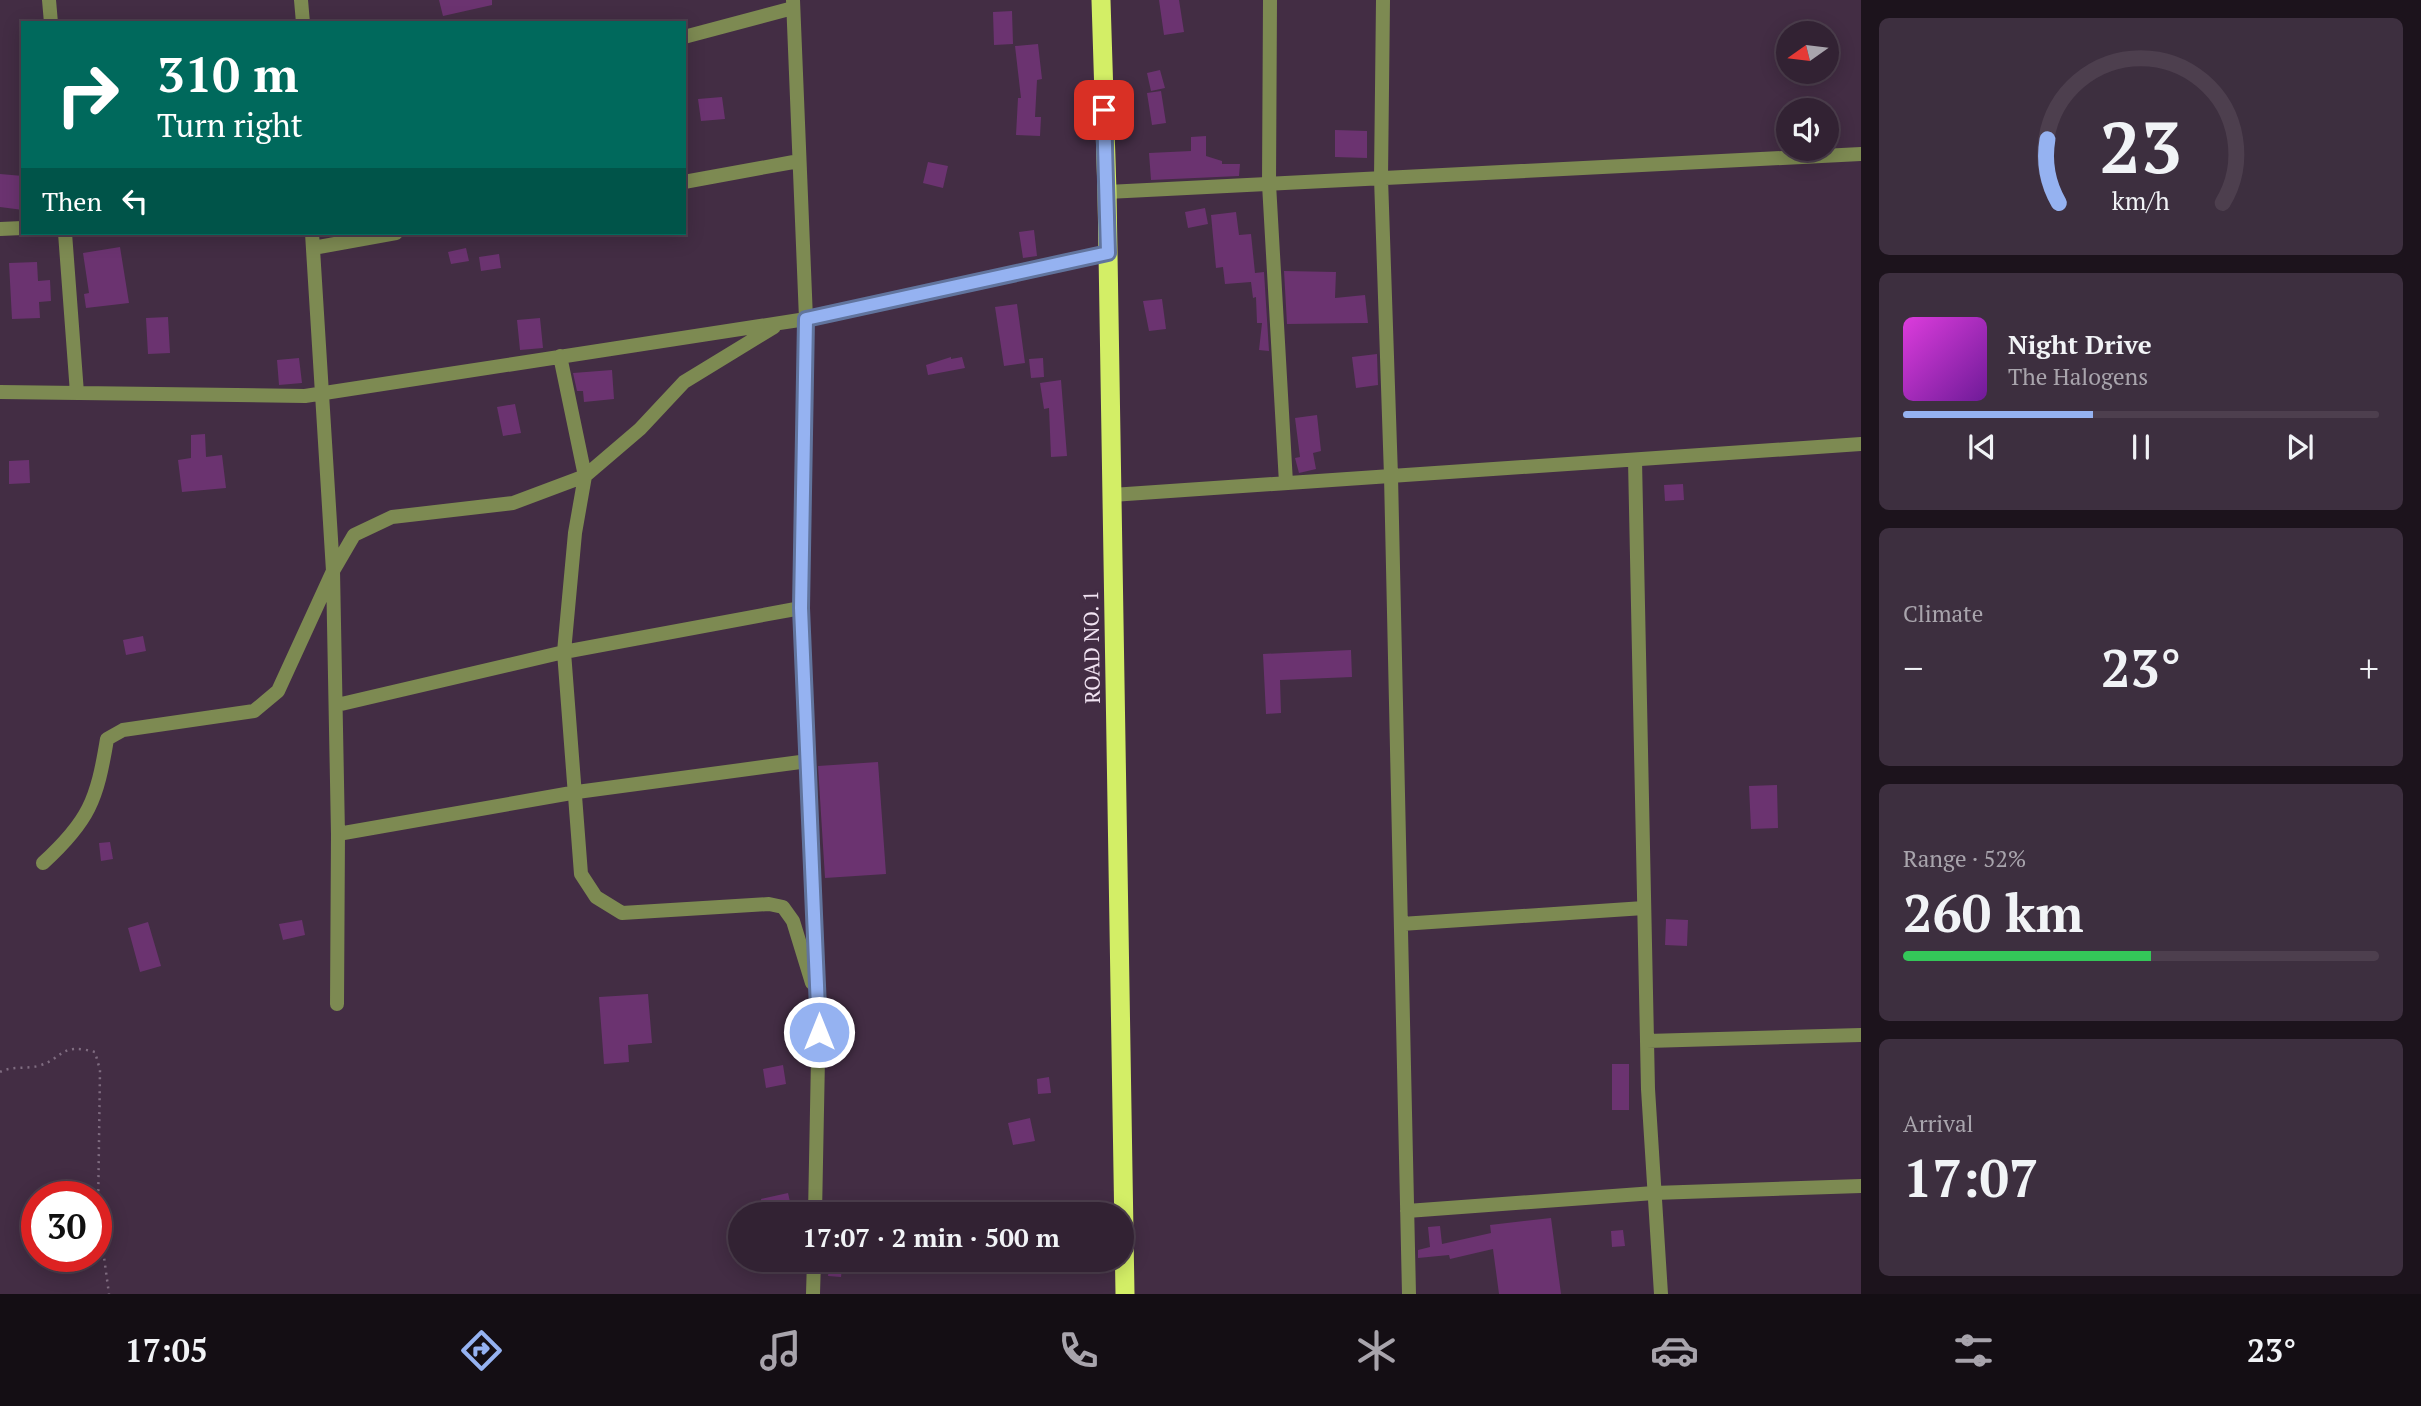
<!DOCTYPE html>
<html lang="en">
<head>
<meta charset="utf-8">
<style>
	:root { --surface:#322233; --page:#3d2f3f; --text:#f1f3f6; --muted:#a8a4ac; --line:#4d3f4e; --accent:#95b2f1 }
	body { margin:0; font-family:"PT Serif",serif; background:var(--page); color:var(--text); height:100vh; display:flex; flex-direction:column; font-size:26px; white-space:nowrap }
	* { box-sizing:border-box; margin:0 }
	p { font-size:23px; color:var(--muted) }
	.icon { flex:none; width:38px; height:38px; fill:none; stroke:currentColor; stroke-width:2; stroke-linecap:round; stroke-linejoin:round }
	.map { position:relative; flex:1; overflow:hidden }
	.side { display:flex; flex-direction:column; gap:18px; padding:18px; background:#1c131c; width:560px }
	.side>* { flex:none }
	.top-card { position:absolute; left:21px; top:21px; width:665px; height:214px; border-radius:0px; box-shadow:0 4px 18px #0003,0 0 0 2px var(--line); background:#00695c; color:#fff; overflow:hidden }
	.needle { width:46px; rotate:256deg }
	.controls { position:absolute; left:1776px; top:21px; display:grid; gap:14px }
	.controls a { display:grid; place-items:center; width:63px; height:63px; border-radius:50%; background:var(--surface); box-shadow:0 4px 18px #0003,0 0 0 2px var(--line); font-size:35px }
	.speed { position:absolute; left:21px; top:1181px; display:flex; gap:14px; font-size:35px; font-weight:700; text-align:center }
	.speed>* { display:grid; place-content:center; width:91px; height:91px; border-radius:50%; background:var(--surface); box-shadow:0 4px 18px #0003,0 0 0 2px var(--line); line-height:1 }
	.speed .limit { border:10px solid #d22; background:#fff; color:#111 }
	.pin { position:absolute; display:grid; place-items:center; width:60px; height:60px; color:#fff; margin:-30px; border-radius:14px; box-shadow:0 4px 10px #0006 }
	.me { position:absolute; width:77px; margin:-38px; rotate:0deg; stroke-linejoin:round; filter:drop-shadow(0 0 5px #0008) }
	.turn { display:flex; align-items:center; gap:24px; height:147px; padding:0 21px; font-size:32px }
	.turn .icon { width:91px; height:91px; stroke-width:2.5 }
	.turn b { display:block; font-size:49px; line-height:60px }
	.then { display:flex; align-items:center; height:66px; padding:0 21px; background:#0003; gap:14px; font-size:26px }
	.big { font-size:52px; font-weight:800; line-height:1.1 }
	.side .tile { flex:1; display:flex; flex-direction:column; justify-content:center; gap:10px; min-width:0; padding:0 24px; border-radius:10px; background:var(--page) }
	.side .dial { align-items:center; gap:0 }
	.dial svg { height:182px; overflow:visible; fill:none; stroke:var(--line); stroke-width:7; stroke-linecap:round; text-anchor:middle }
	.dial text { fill:var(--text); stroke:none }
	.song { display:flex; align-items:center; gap:21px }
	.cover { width:84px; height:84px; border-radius:10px; background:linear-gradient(135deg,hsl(300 70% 55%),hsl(280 70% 35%)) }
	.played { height:7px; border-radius:4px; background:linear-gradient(90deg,var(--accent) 40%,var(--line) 40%) }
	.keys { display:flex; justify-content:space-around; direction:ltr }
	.heat { display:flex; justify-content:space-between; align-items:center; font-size:38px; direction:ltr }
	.charge { height:10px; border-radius:5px; background:linear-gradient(90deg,#34c759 52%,var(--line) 0) }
	.trip { position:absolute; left:728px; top:1202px; width:406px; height:70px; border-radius:35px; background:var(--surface); box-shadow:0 4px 18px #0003,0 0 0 2px var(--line); font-weight:800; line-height:70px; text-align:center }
	.menu { display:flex; height:112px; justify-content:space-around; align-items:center; background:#140e14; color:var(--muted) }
	.menu .icon { width:49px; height:49px }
	.menu .on { color:var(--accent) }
	.menu b { font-size:32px; color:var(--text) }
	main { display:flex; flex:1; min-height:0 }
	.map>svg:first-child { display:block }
	.building { fill:#6b3370 }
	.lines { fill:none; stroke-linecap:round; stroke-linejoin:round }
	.path { stroke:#7f6c80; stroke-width:2.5; stroke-dasharray:2 5; stroke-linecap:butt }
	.minor { stroke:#7d8a52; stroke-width:14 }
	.trunk { stroke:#d3ee66; stroke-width:19 }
	.route-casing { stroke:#61749d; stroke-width:18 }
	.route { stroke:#95b2f1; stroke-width:12 }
	.labels { text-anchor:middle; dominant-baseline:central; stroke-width:7; stroke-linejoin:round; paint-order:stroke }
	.street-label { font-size:21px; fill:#f1e3f2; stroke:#432d44 }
</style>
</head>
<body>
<main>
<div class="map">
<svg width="1861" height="1294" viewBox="0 0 1861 1294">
	<rect width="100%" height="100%" fill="#432d44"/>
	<!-- building -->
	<path class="building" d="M439,0h53v5l-49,11z
		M1159,0h20l5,32 -20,3z
		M1012,11l1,33 -19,1 -1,-33z
		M1038,44l4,35 -5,1 -2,37h6l-1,19 -24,-1 2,-37h3l-6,-52z
		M1160,70l5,18 -14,3 -4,-18z
		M1161,91l5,32 -14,2 -5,-32z
		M722,97l3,22 -24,2 -3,-22z
		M1335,130l32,1v27l-32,-1z
		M1206,136v20l16,5v3h18l-1,12 -88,4 -2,-27 42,-2v-14z
		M928,162l20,4 -5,22 -20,-5z
		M0,174l23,2v34l-23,-3z
		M1205,208l3,16 -20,4 -3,-16z
		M1236,212l3,23 12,-1 4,39 9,-1 5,79 -10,-1 3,-27h-5l-1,-26 -3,1 -2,-16 -26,2 -2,-17 -7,1 -5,-53z
		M1034,230l3,26 -14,2 -4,-26z
		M120,247l9,56 -43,5 -2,-14 5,-1 -6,-40z
		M466,248l3,13 -18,3 -3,-12z
		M499,254l2,14 -20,3 -2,-14z
		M37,262l1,19 12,-1 1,21 -12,1 1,16 -28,1 -3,-56z
		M1284,271l52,1 -1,26 30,-3 3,28 -81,1z
		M1162,299l4,30 -17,2 -6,-30z
		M1017,304l8,59 -21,3 -9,-59z
		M168,317l2,36 -22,1 -2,-36z
		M540,318l3,30 -23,2 -3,-30z
		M1377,354l1,31 -22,3 -4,-31z
		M951,357v2l11,-2 3,11 -37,7 -2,-10z
		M299,358l3,25 -23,2 -2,-25z
		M1043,358l1,19 -13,1 -2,-19z
		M612,370l2,29 -30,3 -1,-11h-6l-4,-18z
		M1061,380l6,76 -16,1 -2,-49 -5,1 -4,-26z
		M515,404l6,29 -18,3 -6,-29z
		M1317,415l4,36 -8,2 3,16 -17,4 -4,-15 5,-1 -5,-39z
		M205,434l1,23 16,-2 4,33 -44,4 -4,-32 13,-2v-23z
		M29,460l1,23 -21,1v-23z
		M1683,484l1,16 -19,1 -1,-16z
		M143,636l3,15 -20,4 -3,-15z
		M1351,650l1,27 -72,3 1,33 -15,1 -3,-60z
		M878,762l8,112 -61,4 -7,-112z
		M1777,785l1,43 -27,1 -2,-43z
		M110,842l3,17 -12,2 -2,-18z
		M1666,919l22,1 -1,26 -22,-1z
		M302,920l3,15 -22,5 -4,-16z
		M148,922l13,44 -21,6 -12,-44z
		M648,994l4,49 -24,2 1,17 -25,2 -5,-67z
		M1612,1064h17v46h-17z
		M783,1065l3,19 -20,4 -3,-19z
		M1049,1077l2,16 -13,1 -1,-15z
		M1030,1118l5,23 -22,4 -5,-22z
		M788,1193l3,13 -28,6 -2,-13z
		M1551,1218l10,76h-62l-6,-45 -43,10 -1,-4 -31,3v-8l12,-3 -2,-20 12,-1 2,18 49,-11 -1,-8z
		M1623,1230l2,16 -13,1 -1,-16z
		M830,1260h13l-2,17 -13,-1z"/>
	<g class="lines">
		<!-- path -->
		<path class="path" d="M0,1072c11,-6 26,-3 38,-6 26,-7 21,-24 57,-14l5,18 -2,143 11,81"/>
		<!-- minor -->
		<path class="minor" d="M49,0l2,23
			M301,0l2,23
			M793,0l13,319 -5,289 18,398 -4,208
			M1270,0l-1,184 17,299
			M1383,0l-2,178 10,298 18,818
			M684,37l109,-29
			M684,182l115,-21
			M1107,192l754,-38
			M0,229l23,-1
			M65,233l12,160
			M312,233l21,338 5,263 -1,170
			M313,248l83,-15
			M560,356l25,120 -10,57 -11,119 17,222 15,23 26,16 147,-9 14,3 10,14 19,62
			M0,392l305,4 501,-77 302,-66
			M1635,460l13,629 13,205
			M1112,495l749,-51
			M337,705l227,-53 237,-44
			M338,834l239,-42 231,-31
			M43,863c46,-42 54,-63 64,-124l16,-9 131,-19 24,-20 55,-120 21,-36 38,-18 121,-14 72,-27 55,-47 44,-47 90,-55
			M1401,924l243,-16
			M1647,1041l214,-6
			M1407,1211l247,-18 207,-7
			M813,1294l1,-34"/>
		<!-- trunk -->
		<path class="trunk" d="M1101,0l6,192 18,1102"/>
	</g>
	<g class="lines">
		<defs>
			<path id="route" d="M819,1032l-18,-424 5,-289 302,-66 -4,-143"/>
		</defs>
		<!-- route casing -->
		<use href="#route" class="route-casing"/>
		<!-- route -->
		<use href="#route" class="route"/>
	</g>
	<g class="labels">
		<!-- street labels -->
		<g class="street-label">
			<text transform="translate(1091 647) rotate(-91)">ROAD NO. 1</text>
		</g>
	</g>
</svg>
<div class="controls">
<a><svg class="needle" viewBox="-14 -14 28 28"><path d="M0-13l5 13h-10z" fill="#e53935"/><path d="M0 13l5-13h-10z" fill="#a8a4ac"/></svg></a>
<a><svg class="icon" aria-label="sound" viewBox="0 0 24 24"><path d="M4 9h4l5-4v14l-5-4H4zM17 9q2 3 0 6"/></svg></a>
</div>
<div class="speed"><div class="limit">30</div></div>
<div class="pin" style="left:1104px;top:110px;background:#d93025"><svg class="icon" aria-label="arrive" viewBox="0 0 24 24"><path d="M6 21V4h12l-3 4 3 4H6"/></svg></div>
<svg class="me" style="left:819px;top:1032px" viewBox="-20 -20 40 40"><circle r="17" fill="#95b2f1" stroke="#fff" stroke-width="3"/><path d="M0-11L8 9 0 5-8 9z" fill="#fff"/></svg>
<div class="trip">17:07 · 2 min · 500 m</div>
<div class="top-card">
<div class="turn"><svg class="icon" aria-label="right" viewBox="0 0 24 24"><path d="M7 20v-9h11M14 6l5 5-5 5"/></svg><div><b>310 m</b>Turn right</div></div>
<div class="then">Then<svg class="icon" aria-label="left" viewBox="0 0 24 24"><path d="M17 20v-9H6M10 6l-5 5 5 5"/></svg></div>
</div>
</div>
<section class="side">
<div class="tile dial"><svg viewBox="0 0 100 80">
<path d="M14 69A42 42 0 1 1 86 69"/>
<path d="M14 69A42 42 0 0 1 9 41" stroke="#95b2f1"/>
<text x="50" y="56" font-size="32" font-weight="700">23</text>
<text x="50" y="72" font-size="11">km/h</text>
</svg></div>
<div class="tile">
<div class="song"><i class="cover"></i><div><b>Night Drive</b><p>The Halogens</p></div></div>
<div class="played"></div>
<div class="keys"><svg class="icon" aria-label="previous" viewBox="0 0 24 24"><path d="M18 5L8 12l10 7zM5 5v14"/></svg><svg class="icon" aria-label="pause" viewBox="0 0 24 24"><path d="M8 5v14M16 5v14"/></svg><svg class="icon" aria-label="next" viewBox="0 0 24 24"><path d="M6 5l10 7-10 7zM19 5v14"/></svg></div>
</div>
<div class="tile"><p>Climate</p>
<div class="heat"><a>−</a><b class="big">23°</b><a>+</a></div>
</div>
<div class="tile"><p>Range · 52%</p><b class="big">260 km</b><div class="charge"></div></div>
<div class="tile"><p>Arrival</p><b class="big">17:07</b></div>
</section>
</main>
<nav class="menu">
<b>17:05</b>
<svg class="icon on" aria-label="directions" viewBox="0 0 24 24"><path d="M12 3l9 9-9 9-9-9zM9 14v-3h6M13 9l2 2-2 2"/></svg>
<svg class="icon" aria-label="music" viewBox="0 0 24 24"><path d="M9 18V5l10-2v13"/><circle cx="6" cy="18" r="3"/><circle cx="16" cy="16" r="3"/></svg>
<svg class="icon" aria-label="phone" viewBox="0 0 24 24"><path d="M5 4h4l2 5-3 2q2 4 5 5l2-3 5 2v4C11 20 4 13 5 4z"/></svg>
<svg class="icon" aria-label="climate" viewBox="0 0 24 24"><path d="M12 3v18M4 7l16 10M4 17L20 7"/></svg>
<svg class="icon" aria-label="car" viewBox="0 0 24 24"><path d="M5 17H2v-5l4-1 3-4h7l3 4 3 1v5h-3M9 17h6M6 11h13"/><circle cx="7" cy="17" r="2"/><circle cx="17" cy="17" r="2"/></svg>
<svg class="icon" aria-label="filters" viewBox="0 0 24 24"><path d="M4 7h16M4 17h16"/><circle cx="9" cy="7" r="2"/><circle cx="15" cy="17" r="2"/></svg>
<b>23°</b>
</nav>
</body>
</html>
